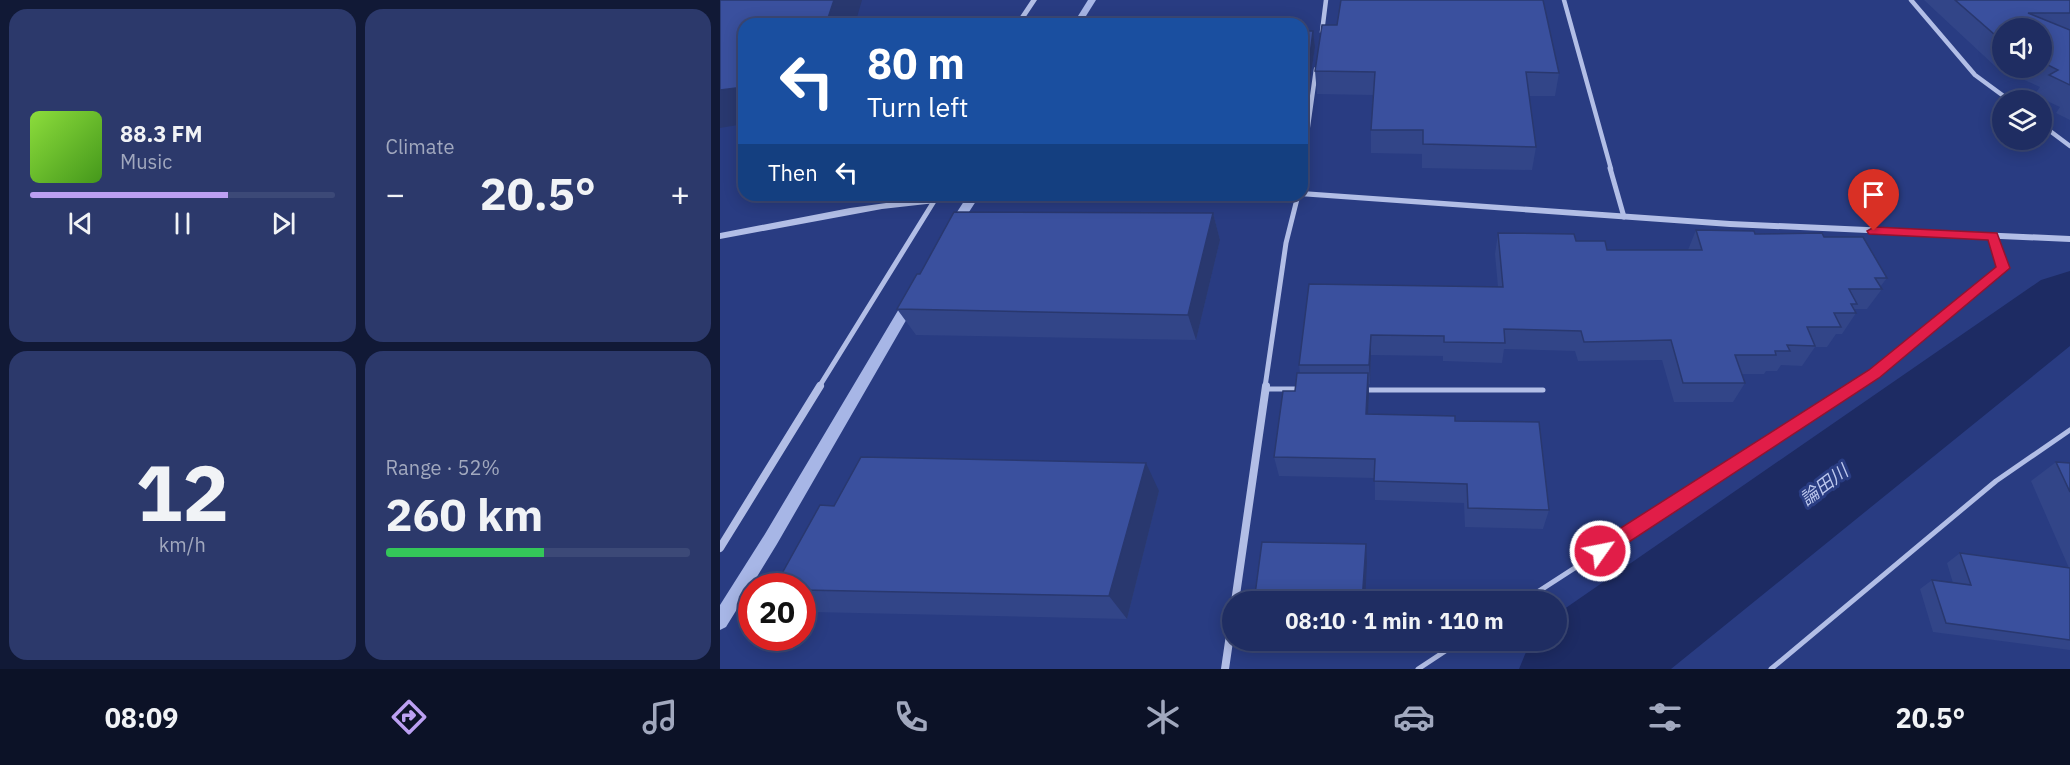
<!DOCTYPE html>
<html lang="en">
<head>
<meta charset="utf-8">
<style>
	:root { --surface:#1f2d62; --page:#2c396b; --text:#f1f3f6; --muted:#a1a8be; --line:#3c4977; --accent:#bca0f2 }
	body { margin:0; font-family:"IBM Plex Sans","Noto Sans JP",sans-serif; background:var(--page); color:var(--text); height:100vh; display:flex; flex-direction:column; font-size:22px; white-space:nowrap }
	* { box-sizing:border-box; margin:0 }
	p { font-size:20px; color:var(--muted) }
	.icon { flex:none; width:33px; height:33px; fill:none; stroke:currentColor; stroke-width:2; stroke-linecap:round; stroke-linejoin:round }
	.map { position:relative; flex:1; overflow:hidden }
	.side { display:flex; flex-direction:column; gap:9px; padding:9px; background:#111936; width:720px }
	.side>* { flex:none }
	.banner { position:absolute; left:18px; top:18px; width:570px; height:183px; border-radius:18px; box-shadow:0 3px 15px #0003,0 0 0 2px var(--line); background:#1a4fa0; color:#fff; overflow:hidden }
	.controls { position:absolute; left:1272px; top:18px; display:grid; gap:12px }
	.controls a { display:grid; place-items:center; width:60px; height:60px; border-radius:50%; background:var(--surface); box-shadow:0 3px 15px #0003,0 0 0 2px var(--line); font-size:30px }
	.speed { position:absolute; left:18px; top:573px; display:flex; gap:12px; font-size:30px; font-weight:700; text-align:center }
	.speed>* { display:grid; place-content:center; width:78px; height:78px; border-radius:50%; background:var(--surface); box-shadow:0 3px 15px #0003,0 0 0 2px var(--line); line-height:1 }
	.speed .limit { border:9px solid #d22; background:#fff; color:#111 }
	.pin { position:absolute; display:grid; place-items:center; width:51px; height:51px; color:#fff; margin:-62px -26px; border-radius:50% 50% 50% 0; rotate:-45deg; box-shadow:0 0 6px #0007 }
	.pin .icon { rotate:45deg }
	.me { position:absolute; width:66px; margin:-33px; rotate:57deg; stroke-linejoin:round; filter:drop-shadow(0 0 4px #0008) }
	.turn { display:flex; align-items:center; gap:21px; height:126px; padding:0 30px; font-size:27px }
	.turn .icon { width:78px; height:78px; stroke-width:2.5 }
	.turn b { display:block; font-size:42px; line-height:51px }
	.then { display:flex; align-items:center; height:57px; padding:0 30px; background:#0003; gap:12px; font-size:22px }
	.big { font-size:45px; font-weight:800; line-height:1.1 }
	.side .tile { flex:1; display:flex; flex-direction:column; justify-content:center; gap:9px; min-width:0; padding:0 21px; border-radius:18px; background:var(--page) }
	.side .dial { align-items:center; gap:0 }
	.dial b { font-size:78px; line-height:1 }
	.song { display:flex; align-items:center; gap:18px }
	.cover { width:72px; height:72px; border-radius:9px; background:linear-gradient(135deg,hsl(90 70% 55%),hsl(100 70% 35%)) }
	.played { height:6px; border-radius:3px; background:linear-gradient(90deg,var(--accent) 65%,var(--line) 65%) }
	.keys { display:flex; justify-content:space-around; direction:ltr }
	.heat { display:flex; justify-content:space-between; align-items:center; font-size:33px; direction:ltr }
	.charge { height:9px; border-radius:4px; background:linear-gradient(90deg,#34c759 52%,var(--line) 0) }
	.side .tiles { flex:1; display:grid; gap:9px; grid-template-columns:repeat(2,1fr) }
	.trip { position:absolute; left:502px; top:591px; width:345px; height:60px; border-radius:30px; background:var(--surface); box-shadow:0 3px 15px #0003,0 0 0 2px var(--line); font-weight:800; line-height:60px; text-align:center }
	.tab-bar { display:flex; height:96px; justify-content:space-around; align-items:center; background:#0c1227; color:var(--muted) }
	.tab-bar .icon { width:42px; height:42px }
	.tab-bar .selected { color:var(--accent) }
	.tab-bar b { font-size:27px; color:var(--text) }
	main { display:flex; flex:1; min-height:0 }
	.map>svg:first-child { display:block }
	.lines { fill:none; stroke-linecap:round; stroke-linejoin:round }
	.stream { fill:#a7b6e6; fill-rule:evenodd }
	.river { fill:#1d2b63; fill-rule:evenodd }
	.service-far1 { stroke:#b2bee6; stroke-width:4.5 }
	.service { stroke:#b2bee6; stroke-width:5 }
	.minor-far2 { stroke:#b2bee6; stroke-width:4.5 }
	.minor-far1 { stroke:#b2bee6; stroke-width:5 }
	.minor { stroke:#b2bee6; stroke-width:8 }
	.tertiary { fill:#b2bee6; fill-rule:evenodd }
	.wall { fill:#324588; fill-rule:evenodd }
	.shaded-wall { fill:#29386f }
	.building { fill:#3a509e; stroke:#29386f; stroke-width:1.5 }
	.route { fill:#e11d48; stroke:#92132f; stroke-width:1.5 }
	.labels { text-anchor:middle; dominant-baseline:central; stroke-width:6; stroke-linejoin:round; paint-order:stroke }
	.water-label { font-size:18px; font-style:italic; fill:#bdc8ee; stroke:#293c82 }
</style>
</head>
<body>
<main>
<section class="side">
<div class="tiles">
<div class="tile">
<div class="song"><i class="cover"></i><div><b>88.3 FM</b><p>Music</p></div></div>
<div class="played"></div>
<div class="keys"><svg class="icon" aria-label="previous" viewBox="0 0 24 24"><path d="M18 5L8 12l10 7zM5 5v14"/></svg><svg class="icon" aria-label="pause" viewBox="0 0 24 24"><path d="M8 5v14M16 5v14"/></svg><svg class="icon" aria-label="next" viewBox="0 0 24 24"><path d="M6 5l10 7-10 7zM19 5v14"/></svg></div>
</div>
<div class="tile"><p>Climate</p>
<div class="heat"><a>−</a><b class="big">20.5°</b><a>+</a></div>
</div>
<div class="tile dial"><b>12</b><p>km/h</p></div>
<div class="tile"><p>Range · 52%</p><b class="big">260 km</b><div class="charge"></div></div>
</div>
</section>
<div class="map">
<svg width="1350" height="669" viewBox="0 0 1350 669">
	<rect width="100%" height="100%" fill="#293c82"/>
	<g class="lines">
		<!-- stream -->
		<path class="stream" d="M368,0h8l-15,24h-8z
			M248,195h12l-22,34h-8l-2,-3z
			M191,295l5,2 1,3 -1,3 -139,241 -51,83 -6,3v-25l45,-71 141,-237z"/>
		<!-- river -->
		<path class="river" d="M1350,271v75l-399,323h-152l12,-29h26v-26l484,-334z"/>
		<!-- service-far1 -->
		<path class="service-far1" d="M1133,387l21,-13 129,-106 -10,-32"/>
		<!-- service -->
		<path class="service" d="M545,389h36
			M643,390h180
			M802,602l334,-216
			M698,669l44,-29
			M1051,669l225,-188 74,-51"/>
		<!-- minor-far2 -->
		<path class="minor-far2" d="M844,0l47,169
			M1191,0l64,75 34,25
			M602,32l4,-32
			M1322,125l28,21
			M582,169l14,-100"/>
		<!-- minor-far1 -->
		<path class="minor-far1" d="M890,168l14,49
			M99,387l117,-189
			M545,387l21,-144 12,-48"/>
		<!-- minor -->
		<path class="minor" d="M0,548l100,-162
			M515,602l31,-216
			M505,669l8,-55"/>
		<!-- tertiary -->
		<path class="tertiary" d="M311,0h6l-16,24h-6z
			M582,191l428,30 340,15v6l-340,-15 -431,-31 3,-1z
			M224,195h40l-4,3 -98,11 -162,30v-6l130,-25z"/>
	</g>
	<!-- wall -->
	<path class="wall" d="M1204,0h146v120l-14,-7 4,-6 -26,-12 6,-8 -43,-19zM1282,28h40v40h-40z
		M582,31h11l2,16 -7,47h-6z
		M595,71l244,2 -4,23h-26l7,51 -4,23 -110,-2v-14l-51,-1v-23l2,-35 -56,-1z
		M493,213l7,27 -24,100 -280,-5 -19,-26 23,-35z
		M976,230l128,7 63,41 -7,9 2,2 -15,20h-13l2,4 -14,21h-6l-9,13h-12l-13,19 -21,-1 -4,6h-11l-2,3h-22l3,9 -12,19h-59l-12,-42 -84,1 -3,-10 -71,-2 -2,14 -59,-2v-5l-72,-1 -1,29h-1l-1,30 87,7 94,89 -6,19 -78,-2 -1,-24 -89,-3v-22l-96,-2 -5,-19 26,-84 -1,-8 10,-81 189,3 -3,-33 3,-21 78,8 31,9h81z
		M1336,462l14,1v187l-137,-18 -13,-43 12,-9 21,3 -6,-20 13,-10 109,15 -38,-87z
		M439,491l-32,128 -316,-7 -9,-5v-21l32,-80z
		M535,640h107v6l-106,-2z"/>
	<!-- shaded-wall -->
	<path class="shaded-wall" d="M114,0h28l-7,24h-29z
		M593,31l2,16 -7,47 -1,-16z
		M24,87v37l-24,4v-38z
		M493,213l7,27 -24,100 -8,-25z
		M651,335v20l-1,29 -1,-19z
		M648,373l1,21 -2,40 -1,-20z
		M426,463l13,28 -32,128 -18,-23z
		M646,544l1,18 -2,40h-3z"/>
	<!-- building -->
	<path class="building" d="M0,0h114l-8,24h-82v63l-24,3z
		M621,0h202l16,73 -33,-1 10,75 -113,-3v-14h-52l4,-58 -60,-1 7,-46h15z
		M1235,0h115v13h-42l42,17v55l-21,-10 9,-5 -16,-8v-34h-40v13z
		M582,31h11l-6,47 -5,-1z
		M234,212l259,1 -25,102 -291,-6 20,-35h3z
		M976,230l58,1 1,3 67,-1 2,4h39l24,41h-12l7,11h-33l8,15h-6l5,9h-22l7,14h-34l8,19 -28,-1 3,6h-15l1,4h-41l10,28h-62l-12,-43 -87,2 -3,-11 -77,-2 1,14 -61,-1v-6l-73,-1 -2,30h-70l10,-81 194,3 -5,-54 76,1 2,7h29l2,9h95z
		M577,373h71l-2,41 89,2v5l84,1 10,88 -81,-2 -1,-24 -93,-3 1,-22 -101,-2 9,-66h12z
		M141,457l285,6 -37,133 -307,-6v-4h-27l45,-81 14,1z
		M1336,462l14,1v29z
		M542,542l104,2 -4,58h-108z
		M1240,553l110,15v72l-124,-17 -14,-43 39,5z"/>
	<!-- route -->
	<path class="route" d="M1154,227l123,6 13,35 -131,110 -273,179 -6,2 -6,-2 -2,-6 2,-6 275,-175 127,-103 -8,-27 -119,-6 -2,-3z"/>
	<g class="labels">
		<!-- water labels -->
		<g class="water-label">
			<text transform="translate(1104 485) rotate(-37)">論田川</text>
		</g>
	</g>
</svg>
<div class="controls">
<a><svg class="icon" aria-label="sound" viewBox="0 0 24 24"><path d="M4 9h4l5-4v14l-5-4H4zM17 9q2 3 0 6"/></svg></a>
<a><svg class="icon" aria-label="layers" viewBox="0 0 24 24"><path d="M12 4l9 5-9 5-9-5zM3 14l9 5 9-5"/></svg></a>
</div>
<div class="speed"><div class="limit">20</div></div>
<div class="pin" style="left:1154px;top:231px;background:#d93025"><svg class="icon" aria-label="arrive" viewBox="0 0 24 24"><path d="M6 21V4h12l-3 4 3 4H6"/></svg></div>
<svg class="me" style="left:880px;top:551px" viewBox="-20 -20 40 40"><circle r="17" fill="#e11d48" stroke="#fff" stroke-width="3"/><path d="M0-11L8 9 0 5-8 9z" fill="#fff"/></svg>
<div class="trip">08:10 · 1 min · 110 m</div>
<div class="banner">
<div class="turn"><svg class="icon" aria-label="left" viewBox="0 0 24 24"><path d="M17 20v-9H6M10 6l-5 5 5 5"/></svg><div><b>80 m</b>Turn left</div></div>
<div class="then">Then<svg class="icon" aria-label="left" viewBox="0 0 24 24"><path d="M17 20v-9H6M10 6l-5 5 5 5"/></svg></div>
</div>
</div>
</main>
<nav class="tab-bar">
<b>08:09</b>
<svg class="icon selected" aria-label="directions" viewBox="0 0 24 24"><path d="M12 3l9 9-9 9-9-9zM9 14v-3h6M13 9l2 2-2 2"/></svg>
<svg class="icon" aria-label="music" viewBox="0 0 24 24"><path d="M9 18V5l10-2v13"/><circle cx="6" cy="18" r="3"/><circle cx="16" cy="16" r="3"/></svg>
<svg class="icon" aria-label="phone" viewBox="0 0 24 24"><path d="M5 4h4l2 5-3 2q2 4 5 5l2-3 5 2v4C11 20 4 13 5 4z"/></svg>
<svg class="icon" aria-label="climate" viewBox="0 0 24 24"><path d="M12 3v18M4 7l16 10M4 17L20 7"/></svg>
<svg class="icon" aria-label="car" viewBox="0 0 24 24"><path d="M5 17H2v-5l4-1 3-4h7l3 4 3 1v5h-3M9 17h6M6 11h13"/><circle cx="7" cy="17" r="2"/><circle cx="17" cy="17" r="2"/></svg>
<svg class="icon" aria-label="filters" viewBox="0 0 24 24"><path d="M4 7h16M4 17h16"/><circle cx="9" cy="7" r="2"/><circle cx="15" cy="17" r="2"/></svg>
<b>20.5°</b>
</nav>
</body>
</html>
